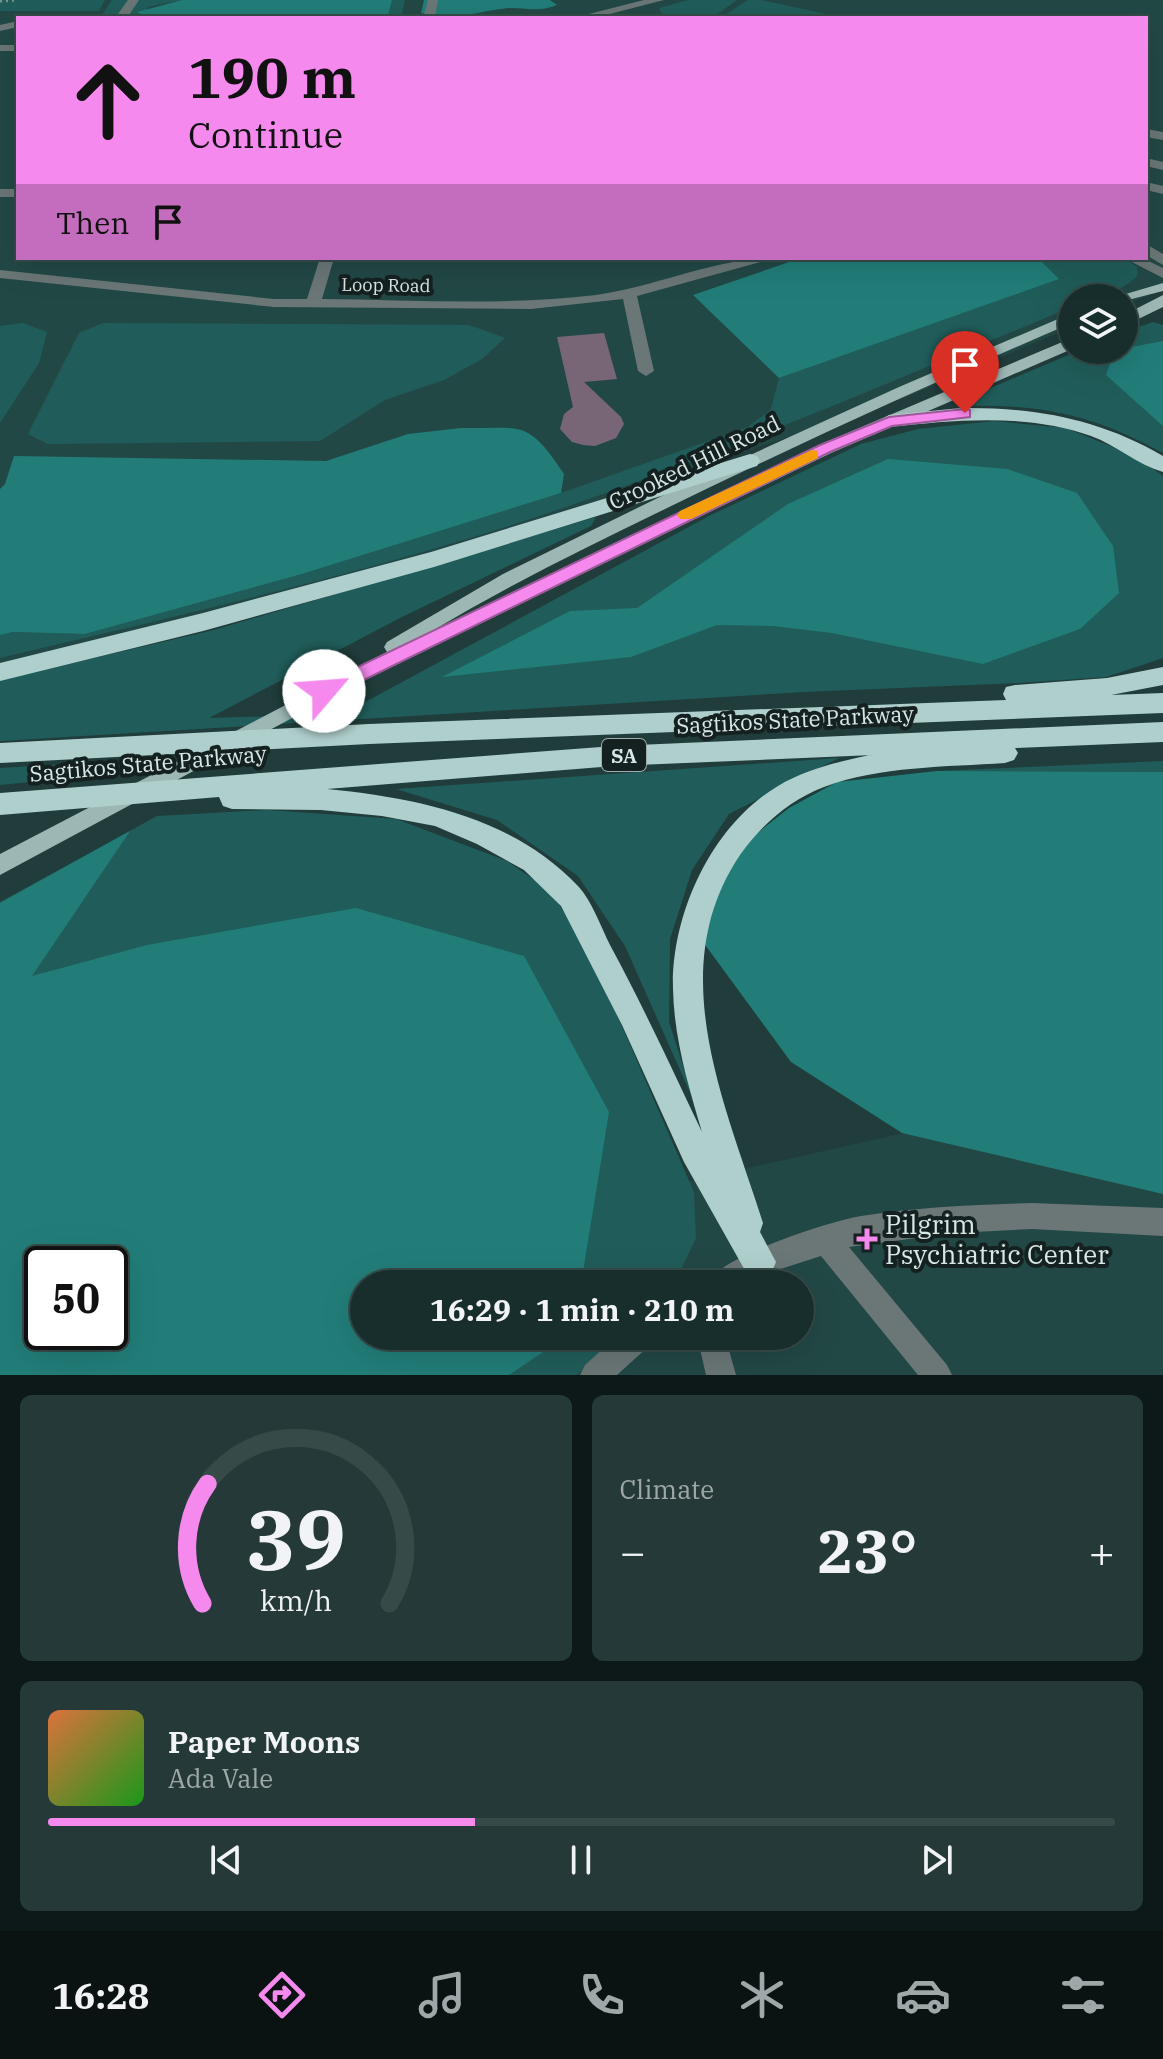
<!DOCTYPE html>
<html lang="en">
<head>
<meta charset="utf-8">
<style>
	:root { --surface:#182e2c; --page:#253a38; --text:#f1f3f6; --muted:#9fa8a9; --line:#364a48; --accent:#f589ee }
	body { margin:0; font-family:"IBM Plex Serif",serif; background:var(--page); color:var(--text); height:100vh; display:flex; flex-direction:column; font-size:30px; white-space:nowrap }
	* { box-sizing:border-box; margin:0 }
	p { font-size:26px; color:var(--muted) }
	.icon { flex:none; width:44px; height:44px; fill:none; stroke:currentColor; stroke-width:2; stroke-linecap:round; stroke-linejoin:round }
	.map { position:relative; height:1375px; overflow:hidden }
	.panel { display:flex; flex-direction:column; gap:20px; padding:20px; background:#0d1918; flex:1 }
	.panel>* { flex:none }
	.hud { position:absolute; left:16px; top:16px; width:1132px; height:244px; border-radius:0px; box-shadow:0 8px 32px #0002,0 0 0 2px var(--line); background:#f589ee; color:#111; overflow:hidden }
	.tools { position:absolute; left:1058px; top:284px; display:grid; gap:16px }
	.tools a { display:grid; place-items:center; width:80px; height:80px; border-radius:50%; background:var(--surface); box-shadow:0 8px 32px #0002,0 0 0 2px var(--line); font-size:40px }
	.speed { position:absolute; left:24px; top:1246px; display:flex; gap:16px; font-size:40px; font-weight:700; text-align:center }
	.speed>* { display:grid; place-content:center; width:104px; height:104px; border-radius:50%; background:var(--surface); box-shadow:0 8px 32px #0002,0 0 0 2px var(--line); line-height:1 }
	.speed .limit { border:4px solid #111; border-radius:12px; background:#fff; color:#111 }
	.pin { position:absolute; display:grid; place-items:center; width:68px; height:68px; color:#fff; margin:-82px -34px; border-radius:50% 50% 50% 0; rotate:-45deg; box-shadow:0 0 8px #0007 }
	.pin .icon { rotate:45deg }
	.me { position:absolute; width:88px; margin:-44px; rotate:63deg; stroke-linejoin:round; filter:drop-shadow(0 0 6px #0008) }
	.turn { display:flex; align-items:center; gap:28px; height:168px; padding:0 40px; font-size:36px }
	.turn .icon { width:104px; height:104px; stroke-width:2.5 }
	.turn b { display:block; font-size:56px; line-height:68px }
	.then { display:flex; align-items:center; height:76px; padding:0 40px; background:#0003; gap:16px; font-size:30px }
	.big { font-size:60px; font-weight:700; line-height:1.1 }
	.panel .widget { flex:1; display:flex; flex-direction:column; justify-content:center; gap:12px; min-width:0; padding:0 28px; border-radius:12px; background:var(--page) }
	.panel .dial { align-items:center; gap:0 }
	.dial svg { height:208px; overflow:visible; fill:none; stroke:var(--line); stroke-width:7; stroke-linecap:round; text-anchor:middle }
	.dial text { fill:var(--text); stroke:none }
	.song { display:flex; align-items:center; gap:24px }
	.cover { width:96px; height:96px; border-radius:12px; background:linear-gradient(135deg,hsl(20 70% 55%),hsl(120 70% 35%)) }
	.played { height:8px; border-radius:4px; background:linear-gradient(90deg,var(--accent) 40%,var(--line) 40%) }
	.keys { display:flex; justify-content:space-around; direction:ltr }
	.heat { display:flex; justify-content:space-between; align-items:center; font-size:44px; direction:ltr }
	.panel .tiles { flex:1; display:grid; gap:20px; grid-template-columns:1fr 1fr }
	.widget:last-child { grid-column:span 2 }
	.trip { position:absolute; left:350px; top:1270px; width:464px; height:80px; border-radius:40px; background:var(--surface); box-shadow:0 8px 32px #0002,0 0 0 2px var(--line); font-weight:700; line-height:80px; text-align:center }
	.menu { display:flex; height:128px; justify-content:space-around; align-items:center; background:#0a1212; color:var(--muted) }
	.menu .icon { width:56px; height:56px }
	.menu .selected { color:var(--accent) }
	.menu b { font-size:36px; color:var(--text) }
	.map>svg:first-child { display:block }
	.built { fill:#224846; fill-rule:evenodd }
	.green { fill:#205d5a; fill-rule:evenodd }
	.forest { fill:#227d79; fill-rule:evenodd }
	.building { fill:#786576 }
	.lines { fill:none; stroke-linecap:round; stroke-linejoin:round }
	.path { stroke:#7e9493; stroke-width:3; stroke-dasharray:2 4; stroke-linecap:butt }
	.minor { fill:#6a7776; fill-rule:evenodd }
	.major { fill:#9cb7b4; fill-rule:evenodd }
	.highway { fill:#afcfcd; fill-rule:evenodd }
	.route { fill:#f589ee; stroke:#9f599b; stroke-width:2 }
	.slow { fill:#f59e0b }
	.poi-dot { fill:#f589ee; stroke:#152120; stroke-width:3 }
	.labels { text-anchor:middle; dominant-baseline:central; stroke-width:8; stroke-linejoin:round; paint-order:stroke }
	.far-street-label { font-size:18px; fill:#d8e8e7; stroke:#152120 }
	.shield { fill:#152120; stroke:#9eacab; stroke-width:2 }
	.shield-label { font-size:20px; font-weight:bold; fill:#d8e8e7 }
	.street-label { font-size:22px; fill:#d8e8e7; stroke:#152120 }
	.near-poi-label { font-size:26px; fill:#d8e8e7; stroke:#152120; text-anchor:start }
</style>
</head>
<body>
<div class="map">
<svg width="1163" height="1375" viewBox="0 0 1163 1375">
	<rect width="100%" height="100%" fill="#203d3b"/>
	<!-- built -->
	<path class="built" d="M0,0h1163v289l-39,16v-7h-52v29l-166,70 -337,114 -128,41 -441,115zM18,18h1128v240h-1128z
		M966,1119l197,24v232h-783l55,-39h365v-52h-293l126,-90z"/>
	<!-- green -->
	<path class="green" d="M0,0h105l-6,11h-99z
		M112,0h70l-34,7 -3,8 243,1 4,-16h13l-4,18h-301z
		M688,0h49l-25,18h-48l-5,-10z
		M748,0h13l79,17 -120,1z
		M1038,258h86l13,9 1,8c-17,18 -42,23 -66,23v9c-170,70 -338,143 -512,202 -183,62 -372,104 -560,149v-23l13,-3 72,2 217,-60 259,-81 187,-66 23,-18 8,-31 279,-99z
		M1153,322l10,3v128c-71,-39 -121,-49 -202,-47l-6,-3 125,-53h44v-18z
		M23,323l24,9 -8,31 -39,60v-97z
		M103,323l366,2 36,13 -23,21 -38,21 -59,20 -65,41 -272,3 -20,-10 51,-101z
		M994,421l72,7 69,28 28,20v182l-57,19 -88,6 -214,9 -804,49v-61l214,-50 382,-113 -5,9 -189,91 -193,101 134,-4 366,-198 152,-72 57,-15z
		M839,758l-110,56 -37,56 -22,69 -1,83 27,84 -71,-160 -47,-70 -81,-56 -101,-31z
		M1163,761v11l-226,-1z
		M103,762l-21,15 -82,8v-17z
		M267,810l129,9 111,42 43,30 37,55 107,246 2,46 -22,46h-310v52h253l-40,39h-577v-473l157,-86zM42,1264h68v68h-68z"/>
	<!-- forest -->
	<path class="forest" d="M182,0h210l-4,16 -245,-1 -6,-3z
		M424,0h126l7,5c-18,8 -31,2 -49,3 -35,4 -50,13 -87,5z
		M801,258h237l21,21 -280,99 -86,-83z
		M1163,341v85l-57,-51 9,-25z
		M461,428c62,1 66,-10 103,46l-3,19 -259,81 -217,60 -72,-2 -13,3v-146l5,-5 9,-28 312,5 82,-27z
		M888,459l119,10 70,24 36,53 6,47 -39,36 -97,35 -151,-31 -59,-7 -56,-1 -86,32 -189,20 128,-66 67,-3 151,-104z
		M937,771l226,1v422l-261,-61 -111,-71 -88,-120 17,-54 26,-46 43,-34 48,-26z
		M130,831l-98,145 115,-31 209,-37 168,48 85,156 -28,172h-217v52h203l-58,39h-509v-472zM42,1264h68v68h-68z"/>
	<!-- building -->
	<path class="building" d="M604,333l13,46 -33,3 37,35 3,7 -8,14 -21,8 -12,-1 -11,-3 -12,-13 4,-15 9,-7 -16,-70z"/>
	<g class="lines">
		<!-- path -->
		<path class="path" d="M0,1l18,-1"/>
		<!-- minor -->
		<path class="minor" d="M128,0h11l-12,18h-12z
			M428,0h10l-3,18h-12z
			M644,0h20l-70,18h-21z
			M18,21v6l-18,4v-6z
			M0,45h18v6h-18z
			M1146,129l17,3v8l-17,-3z
			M1146,158l17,4v8l-17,-4z
			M1146,182l17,4v8l-17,-4z
			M0,189h18v8h-18z
			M1146,244l17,10v11l-17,-10z
			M320,258h14l-12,41c91,1 184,7 274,-4 60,-8 119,-37 179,-37l-138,38 17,75 -8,5 -8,-5 -15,-72 -92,10 -257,-2 -274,-29v-8l274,29h33z
			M1124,258h18l21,10v10z
			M1032,1203l131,5v28l-131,-7 -78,4 -105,14 98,118 5,10h-34l-97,-119 -56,18 -17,10h-41c11,-27 123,-63 154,-68 56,-9 114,-11 171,-13z
			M617,1336h36l-4,10 -32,29h-37l5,-10z
			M697,1336h28l11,39h-30z"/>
		<!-- major -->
		<path class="major" d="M1163,283v8l-39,10v-3h-12z
			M1163,295v12l-39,19v-11z
			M1072,313v10c-138,59 -274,121 -409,187 -78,38 -156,76 -231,121l387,-186 248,-105 5,-2v11l-241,104 -472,229 -359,193v-21l387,-202 -3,-5 3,-5 116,-68 175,-86 221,-101z"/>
		<!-- highway -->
		<path class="highway" d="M961,408c73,-1 139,11 202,48v16c-25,-7 -47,-27 -72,-36 -64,-23 -136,-16 -202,-9l-10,-6 10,-6z
			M750,454l7,2 3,5 -3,5 -323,101 -231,64 -203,50v-18l203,-50 228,-61z
			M1163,667v18l-52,10 52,-2v20l-794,31 -369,19v-20l369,-19 637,-24 -3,-6 3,-7 9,-2 92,-7z
			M1163,722v20l-148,6 3,5 -4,7 -9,3c-59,4 -125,3 -181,24 -34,13 -63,38 -84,68 -78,116 -14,250 23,368l-3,9 16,30 -5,12 -12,5 -12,-5 -63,-112 -62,-137 -61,-119 -37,-36 -47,-26 -42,-18 -53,-10 -61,-6 -89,-1 -9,-3 -4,-9 -219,18v-22l614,-47zM870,755c-32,7 -64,14 -92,31 -66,39 -107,128 -105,203 1,49 15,96 29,143 -30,-63 -59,-126 -92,-187 -9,-18 -18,-44 -32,-59 -66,-69 -160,-88 -251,-97l287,-23 259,-11z"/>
	</g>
	<!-- route -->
	<path class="route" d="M965,409l5,1v7l-78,9 -62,26 -499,244 -7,2 -9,-7 3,-5 502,-241 69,-28z"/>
	<!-- slow -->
	<path class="slow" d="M812,450l6,1v7l-127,61h-11l-3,-4 3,-4z"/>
	<!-- markers -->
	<path class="poi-dot" d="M863 1227h8v8h8v8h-8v8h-8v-8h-8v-8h8z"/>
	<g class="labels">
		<!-- far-street labels -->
		<g class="far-street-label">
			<text transform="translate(386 285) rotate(1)">Loop Road</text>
		</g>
		<!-- shield labels -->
		<rect class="shield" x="602" y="739" width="44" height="32" rx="6"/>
		<g class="shield-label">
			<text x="624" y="755">SA</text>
		</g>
		<!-- street labels -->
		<g class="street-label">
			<text transform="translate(694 462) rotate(-26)">Crooked Hill Road</text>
			<text transform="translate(795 719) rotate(-3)">Sagtikos State Parkway</text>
			<text transform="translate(148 763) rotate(-5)">Sagtikos State Parkway</text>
		</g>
		<!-- near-poi labels -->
		<g class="near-poi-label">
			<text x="885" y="1224">Pilgrim<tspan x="885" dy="30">Psychiatric Center</tspan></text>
		</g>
	</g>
</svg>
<div class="tools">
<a><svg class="icon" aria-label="layers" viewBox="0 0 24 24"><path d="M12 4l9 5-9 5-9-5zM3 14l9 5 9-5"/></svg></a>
</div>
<div class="speed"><div class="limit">50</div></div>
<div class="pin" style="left:965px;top:413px;background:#d93025"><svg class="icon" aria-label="arrive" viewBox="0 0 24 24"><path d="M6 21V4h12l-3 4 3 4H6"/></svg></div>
<svg class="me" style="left:324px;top:691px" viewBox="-20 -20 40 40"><circle r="19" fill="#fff"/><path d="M0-13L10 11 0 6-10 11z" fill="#f589ee"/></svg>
<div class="trip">16:29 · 1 min · 210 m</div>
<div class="hud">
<div class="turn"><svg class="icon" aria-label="ahead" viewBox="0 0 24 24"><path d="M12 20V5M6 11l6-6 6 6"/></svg><div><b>190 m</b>Continue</div></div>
<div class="then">Then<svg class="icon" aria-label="arrive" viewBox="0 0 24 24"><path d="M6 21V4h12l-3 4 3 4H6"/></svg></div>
</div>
</div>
<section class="panel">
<div class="tiles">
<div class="widget dial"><svg viewBox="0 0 100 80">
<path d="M14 69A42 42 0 1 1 86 69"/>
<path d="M14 69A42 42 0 0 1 16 23" stroke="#f589ee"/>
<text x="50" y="56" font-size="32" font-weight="700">39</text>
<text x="50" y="72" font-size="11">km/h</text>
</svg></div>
<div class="widget"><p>Climate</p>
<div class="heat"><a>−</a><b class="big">23°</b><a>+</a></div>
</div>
<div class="widget">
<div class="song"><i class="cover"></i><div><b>Paper Moons</b><p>Ada Vale</p></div></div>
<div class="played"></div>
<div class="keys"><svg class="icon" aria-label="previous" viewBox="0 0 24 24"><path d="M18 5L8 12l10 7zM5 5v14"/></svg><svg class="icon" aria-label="pause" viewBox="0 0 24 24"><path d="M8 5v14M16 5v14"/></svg><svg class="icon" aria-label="next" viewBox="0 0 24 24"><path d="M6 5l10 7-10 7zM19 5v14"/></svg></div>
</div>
</div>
</section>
<nav class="menu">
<b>16:28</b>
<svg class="icon selected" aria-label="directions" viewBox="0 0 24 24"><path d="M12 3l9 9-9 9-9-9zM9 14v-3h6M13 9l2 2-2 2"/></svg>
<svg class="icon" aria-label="music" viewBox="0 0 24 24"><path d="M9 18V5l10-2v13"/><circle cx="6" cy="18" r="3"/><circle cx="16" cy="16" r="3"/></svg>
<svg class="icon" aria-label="phone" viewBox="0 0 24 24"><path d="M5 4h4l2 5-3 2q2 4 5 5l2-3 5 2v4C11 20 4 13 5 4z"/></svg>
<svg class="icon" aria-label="climate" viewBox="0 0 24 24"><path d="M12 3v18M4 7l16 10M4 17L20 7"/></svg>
<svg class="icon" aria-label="car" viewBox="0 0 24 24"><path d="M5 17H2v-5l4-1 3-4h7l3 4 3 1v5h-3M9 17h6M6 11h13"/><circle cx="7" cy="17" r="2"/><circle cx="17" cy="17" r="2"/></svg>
<svg class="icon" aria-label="filters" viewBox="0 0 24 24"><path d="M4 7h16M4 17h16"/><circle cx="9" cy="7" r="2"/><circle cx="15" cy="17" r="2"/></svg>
</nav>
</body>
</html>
